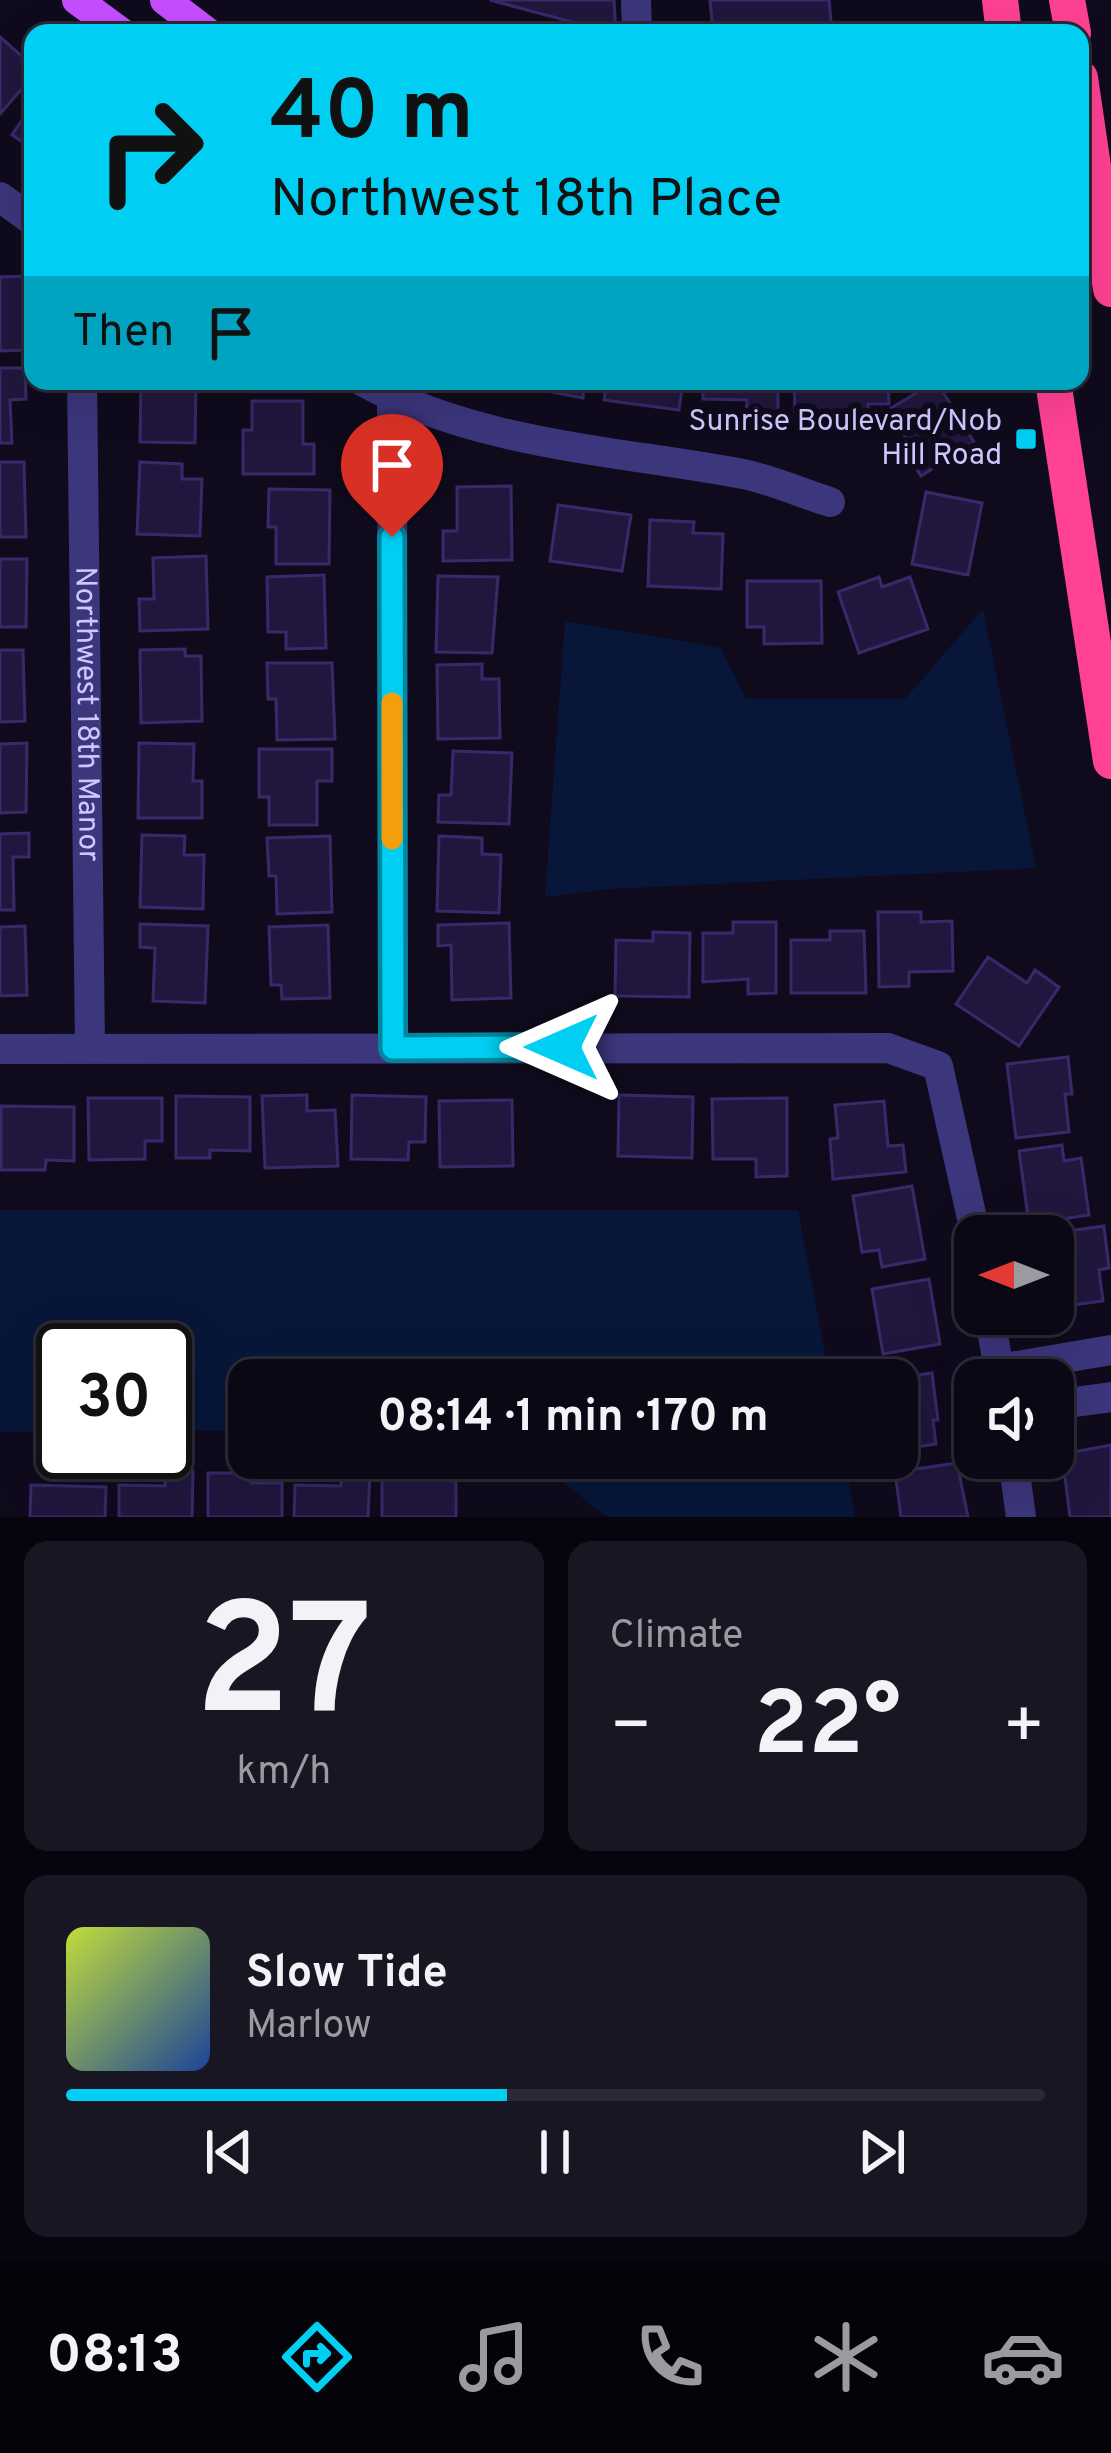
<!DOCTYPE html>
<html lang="en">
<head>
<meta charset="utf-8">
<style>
	:root { --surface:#0b0816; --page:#191623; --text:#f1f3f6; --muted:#9a9aa1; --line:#2b2935; --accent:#00cef2 }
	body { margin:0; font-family:Overpass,sans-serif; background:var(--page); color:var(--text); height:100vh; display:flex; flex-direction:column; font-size:45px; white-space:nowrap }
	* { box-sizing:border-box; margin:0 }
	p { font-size:39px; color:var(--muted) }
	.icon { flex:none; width:66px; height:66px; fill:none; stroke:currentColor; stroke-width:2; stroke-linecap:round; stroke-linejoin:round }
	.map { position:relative; height:1517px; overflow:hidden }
	.sheet { display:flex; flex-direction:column; gap:24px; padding:24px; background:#06040c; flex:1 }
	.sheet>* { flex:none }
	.hud { position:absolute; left:24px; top:24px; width:1065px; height:366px; border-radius:24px; box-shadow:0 12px 48px #0002,0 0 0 3px var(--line); background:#00cef2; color:#111; overflow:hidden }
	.needle { width:78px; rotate:270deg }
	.controls { position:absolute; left:954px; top:1215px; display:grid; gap:24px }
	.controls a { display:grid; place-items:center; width:120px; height:120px; border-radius:24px; background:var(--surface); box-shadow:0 12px 48px #0002,0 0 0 3px var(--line); font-size:60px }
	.speed { position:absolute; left:36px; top:1323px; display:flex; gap:24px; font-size:60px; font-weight:700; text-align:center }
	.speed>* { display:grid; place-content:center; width:156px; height:156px; border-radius:50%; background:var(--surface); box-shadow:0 12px 48px #0002,0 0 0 3px var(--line); line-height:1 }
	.speed .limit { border:6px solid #111; border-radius:18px; background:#fff; color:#111 }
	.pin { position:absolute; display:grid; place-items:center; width:102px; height:102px; color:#fff; margin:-123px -51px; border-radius:50% 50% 50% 0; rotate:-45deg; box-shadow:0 0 12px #0007 }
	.pin .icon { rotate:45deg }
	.me { position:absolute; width:132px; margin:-66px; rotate:270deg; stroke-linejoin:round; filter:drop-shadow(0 0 9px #0008) }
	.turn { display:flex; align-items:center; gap:42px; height:252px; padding:0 48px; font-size:54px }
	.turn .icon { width:156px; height:156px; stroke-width:2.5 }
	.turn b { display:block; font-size:84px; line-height:102px }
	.then { display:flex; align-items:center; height:114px; padding:0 48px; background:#0003; gap:24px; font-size:45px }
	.big { font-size:90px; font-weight:700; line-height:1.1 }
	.sheet .card { flex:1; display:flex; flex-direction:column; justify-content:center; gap:18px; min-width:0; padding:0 42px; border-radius:24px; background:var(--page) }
	.sheet .dial { align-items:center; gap:0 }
	.dial b { font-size:156px; line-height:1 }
	.song { display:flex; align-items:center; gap:36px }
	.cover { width:144px; height:144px; border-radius:18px; background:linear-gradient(135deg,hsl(70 70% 55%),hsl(220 70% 35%)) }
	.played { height:12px; border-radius:6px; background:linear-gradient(90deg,var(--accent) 45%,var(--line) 45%) }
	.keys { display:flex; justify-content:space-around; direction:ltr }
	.heat { display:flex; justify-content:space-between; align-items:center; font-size:66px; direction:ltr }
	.sheet .tiles { flex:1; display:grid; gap:24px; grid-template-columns:1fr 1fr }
	.card:last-child { grid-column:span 2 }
	.trip { position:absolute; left:228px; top:1359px; width:690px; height:120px; border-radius:24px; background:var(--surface); box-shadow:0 12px 48px #0002,0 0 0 3px var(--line); font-weight:700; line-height:120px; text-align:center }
	.tabs { display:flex; height:192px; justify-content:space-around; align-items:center; background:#040309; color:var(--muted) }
	.tabs .icon { width:84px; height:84px }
	.tabs .on { color:var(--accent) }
	.tabs b { font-size:54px; color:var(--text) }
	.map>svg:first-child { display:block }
	.water { fill:#081739 }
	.building { fill:#21173e; stroke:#39296a; stroke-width:3 }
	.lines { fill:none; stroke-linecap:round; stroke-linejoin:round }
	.minor { stroke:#3c367c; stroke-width:30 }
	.major { stroke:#c64eff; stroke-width:30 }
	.highway { stroke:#ff4293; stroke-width:36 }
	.route-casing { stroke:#00869d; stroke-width:30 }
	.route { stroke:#00cef2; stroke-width:21 }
	.slow { stroke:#f59e0b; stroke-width:21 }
	.poi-dot { fill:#00cef2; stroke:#0f0b1d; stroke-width:4.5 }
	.labels { text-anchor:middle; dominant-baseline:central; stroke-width:12; stroke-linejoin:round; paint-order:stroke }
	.poi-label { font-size:30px; fill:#d0c7ff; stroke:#0f0b1d; text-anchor:end }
	.street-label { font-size:30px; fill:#d0c7ff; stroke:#0f0b1d }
</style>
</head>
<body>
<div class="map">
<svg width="1111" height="1517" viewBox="0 0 1111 1517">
	<rect width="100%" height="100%" fill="#0f0b1d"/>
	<!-- water -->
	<path class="water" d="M983,609l53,259 -426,21 -65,8 20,-276 156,27 25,51h159z
		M0,1210h798l32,170h-581v50l-84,1v-81h-102v82h-63z
		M533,1458h311l11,59h-248z"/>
	<!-- building -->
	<path class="building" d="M490,0h124l2,33h-3z
		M710,0h119l3,33h-119z
		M0,37l33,29v10l-33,38z
		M33,103v46l-21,-14z
		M25,276l2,74 -27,1v-74z
		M0,368h25l1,31 -16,1 2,43h-12z
		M141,381h55l-1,62 -55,-1z
		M510,381h75l-2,17 -74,-14z
		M607,381h76l-4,29 -75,-10z
		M703,381h75v35l-32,-1 1,-15 -44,-1z
		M794,381h94l1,23h-21l1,12 -74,1z
		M936,381l38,61 -53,34 -12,-19 6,-4 -27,-43z
		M252,401h51v43h11v30h-71v-44h9z
		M0,462h24l2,75h-26z
		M140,462l42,2v15h20l-2,57 -63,-2z
		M511,486l1,74 -69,1v-30h14v-44z
		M269,489l61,1 -1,74h-53v-37h-8z
		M926,492l56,11 -14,72 -56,-11z
		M558,505l73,10 -9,56 -72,-10z
		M650,520l44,2 -1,11 30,1 -2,55 -73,-3z
		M206,556l2,73 -68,2 -1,-32h15l-1,-41z
		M0,559h27l-1,68h-26z
		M324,575l2,73 -40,1v-17h-18l-1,-55z
		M438,576l60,1 -6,76 -56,-1z
		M879,577l3,10 28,-10 18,52 -69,24 -21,-61z
		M747,581h74l1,62 -58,1v-17h-17z
		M185,649v7h16l1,65 -61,2 -1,-73z
		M0,650h23l2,71 -25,1z
		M267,663h65l3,76 -58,1 -1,-41h-8z
		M482,664v15h17l1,59 -62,1 -1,-74z
		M27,743l-1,69 -26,1v-69z
		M139,743l55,1 -1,37h9v37h-64z
		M259,749h73v32h-15v44h-48v-28h-10z
		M453,751l59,2 -3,71 -71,-2 1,-27h12z
		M29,833v24h-16l1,53h-14v-76z
		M142,835l43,1 -1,19h20l-1,54 -63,-2z
		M330,836l2,76 -55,2 -1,-38h-7l-2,-38z
		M439,836l43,2v16l19,1 -2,58 -62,-2z
		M878,912h43v10l31,-1 1,50 -44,1v14l-30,1z
		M733,922h43v71l-28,1v-15l-45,3v-49h30z
		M509,923l2,75 -59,2 -1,-55 -13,1v-21z
		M140,924l68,2 -3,77 -52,-2 2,-53 -15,-1z
		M328,925l2,73 -48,1 -1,-14h-10l-2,-58z
		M25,926l2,69 -27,1v-69z
		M830,931h34l2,62h-75v-53h39z
		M653,932l37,1 -1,64 -74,-1 1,-56 37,1z
		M988,957l39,26 8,-13 24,17 -40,59 -63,-42z
		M1068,1057l4,37h-7l4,38 -53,6 -9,-74z
		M307,1095v16l28,-1 3,56 -73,2 -3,-72z
		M352,1095l74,2 -1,45h-16l-1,18 -57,-1z
		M619,1095l74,2 -1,61 -74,-2z
		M176,1096l74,1v54l-40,-1v8h-34z
		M88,1098h74v43h-17v18l-56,1z
		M787,1098v78l-31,1v-18h-43l-1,-60z
		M512,1100l1,66 -73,1 -1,-66z
		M884,1101l4,45 15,-1 3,27 -73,7 -3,-40 8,-1 -3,-33z
		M1,1106l73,1v54l-28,-1 -1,10h-44z
		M1062,1145l2,16 17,-3 8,57 -60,9 -10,-73z
		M912,1186l13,73 -43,8 -3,-17 -17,2 -9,-56z
		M1104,1226l5,42 -10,2 4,31 -46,6 -4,-71h-21z
		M929,1279l11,65 -57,10 -11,-65z
		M932,1373l6,47h-5l3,24 -39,6v-70h-16z
		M1111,1445v72h-41l-8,-63z
		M957,1463l11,54h-67l-6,-45z
		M165,1470l28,1 -1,46h-73v-32l46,1z
		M341,1472h29l-2,45h-74l1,-32 46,1z
		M208,1473h43v10h31v34h-74z
		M382,1477l74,1v39h-74z
		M31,1485l75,2 -1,30h-75z"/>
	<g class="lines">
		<!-- minor -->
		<g class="minor">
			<path d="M636,0l1,33"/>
			<path d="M0,197l33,24"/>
			<path id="s1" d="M82,381l8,667"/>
			<path d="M362,381c117,64 252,69 381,93 29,6 58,19 87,28"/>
			<path d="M392,398l1,650"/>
			<path d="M0,1049l888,-1 50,18 38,170"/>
			<path d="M989,1314l12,66"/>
			<path d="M999,1369l112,-19"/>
			<path d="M1053,1405l58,-8"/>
			<path d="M1013,1458l8,59"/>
		</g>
		<!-- major -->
		<path class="major" d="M77,0l45,33
			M165,0l43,33"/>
		<!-- highway -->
		<path class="highway" d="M1000,0l4,33
			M1067,0l6,33
			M1080,78l31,211
			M1053,381l58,380"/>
	</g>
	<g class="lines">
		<defs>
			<path id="route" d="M392,537l1,511 169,-1"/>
		</defs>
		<!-- route casing -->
		<use href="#route" class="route-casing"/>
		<!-- route -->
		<use href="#route" class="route"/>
		<!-- slow -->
		<path class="slow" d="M392,703v136"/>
	</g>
	<!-- markers -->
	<rect class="poi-dot" x="1014" y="427" width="24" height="24" rx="6"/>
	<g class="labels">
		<!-- poi labels -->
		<g class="poi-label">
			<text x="1002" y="422">Sunrise Boulevard/Nob<tspan x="1002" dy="34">Hill Road</tspan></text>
		</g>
		<!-- street labels -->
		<g class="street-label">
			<text stroke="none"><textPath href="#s1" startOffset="333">Northwest 18th Manor</textPath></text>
		</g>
	</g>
</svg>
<div class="controls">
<a><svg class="needle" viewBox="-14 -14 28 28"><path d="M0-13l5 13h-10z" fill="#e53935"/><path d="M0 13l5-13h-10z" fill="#9a9aa1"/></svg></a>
<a><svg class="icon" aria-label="sound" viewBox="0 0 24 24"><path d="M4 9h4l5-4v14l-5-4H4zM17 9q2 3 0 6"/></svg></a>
</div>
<div class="speed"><div class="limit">30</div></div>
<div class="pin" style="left:392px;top:537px;background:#d93025"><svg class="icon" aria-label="arrive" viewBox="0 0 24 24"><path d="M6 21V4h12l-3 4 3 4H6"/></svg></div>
<svg class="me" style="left:562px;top:1047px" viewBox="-20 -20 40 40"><path d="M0-17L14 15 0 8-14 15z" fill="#00cef2" stroke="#fff" stroke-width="4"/></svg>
<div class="trip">08:14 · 1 min · 170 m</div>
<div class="hud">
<div class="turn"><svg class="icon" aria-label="right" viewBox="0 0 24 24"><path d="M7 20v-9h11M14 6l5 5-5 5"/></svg><div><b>40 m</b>Northwest 18th Place</div></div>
<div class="then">Then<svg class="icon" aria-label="arrive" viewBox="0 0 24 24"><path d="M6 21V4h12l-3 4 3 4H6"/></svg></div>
</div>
</div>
<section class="sheet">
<div class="tiles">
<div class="card dial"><b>27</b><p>km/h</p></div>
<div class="card"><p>Climate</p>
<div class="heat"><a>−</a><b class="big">22°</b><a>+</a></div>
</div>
<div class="card">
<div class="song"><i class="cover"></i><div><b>Slow Tide</b><p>Marlow</p></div></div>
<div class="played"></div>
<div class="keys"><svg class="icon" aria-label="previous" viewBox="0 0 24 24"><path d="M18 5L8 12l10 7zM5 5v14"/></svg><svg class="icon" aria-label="pause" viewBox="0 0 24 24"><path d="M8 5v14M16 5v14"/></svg><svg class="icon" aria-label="next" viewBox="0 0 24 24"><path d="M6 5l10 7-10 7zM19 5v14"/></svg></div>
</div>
</div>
</section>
<nav class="tabs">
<b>08:13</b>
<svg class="icon on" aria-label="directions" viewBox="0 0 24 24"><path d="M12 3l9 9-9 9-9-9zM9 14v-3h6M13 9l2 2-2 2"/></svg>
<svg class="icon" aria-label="music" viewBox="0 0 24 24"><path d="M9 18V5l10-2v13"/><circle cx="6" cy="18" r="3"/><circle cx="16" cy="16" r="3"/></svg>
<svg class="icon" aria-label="phone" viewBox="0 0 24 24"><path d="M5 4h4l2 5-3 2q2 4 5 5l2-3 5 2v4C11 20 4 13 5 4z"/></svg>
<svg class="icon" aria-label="climate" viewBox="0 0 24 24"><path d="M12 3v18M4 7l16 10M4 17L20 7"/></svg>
<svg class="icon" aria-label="car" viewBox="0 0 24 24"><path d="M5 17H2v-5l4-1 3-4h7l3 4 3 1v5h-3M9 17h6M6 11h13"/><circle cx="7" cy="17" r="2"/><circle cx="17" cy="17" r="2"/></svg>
</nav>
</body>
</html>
